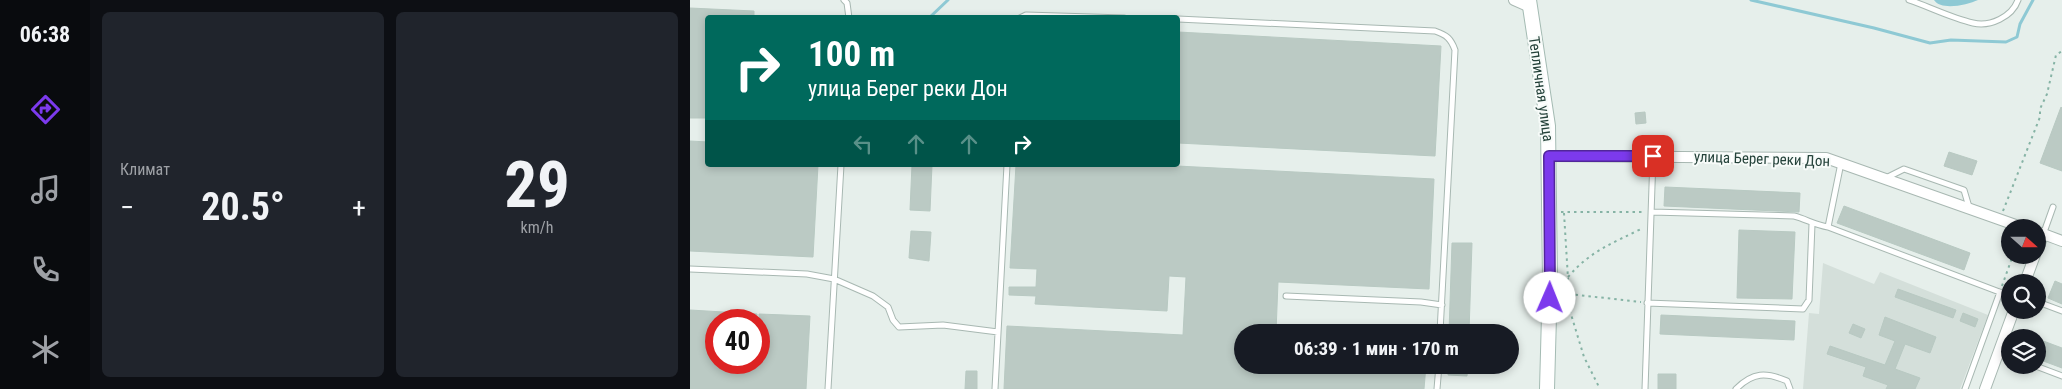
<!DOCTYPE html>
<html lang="ru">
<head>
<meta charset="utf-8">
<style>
	:root { --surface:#171b24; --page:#20242c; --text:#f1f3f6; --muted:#9ea1a6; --accent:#7c3aed }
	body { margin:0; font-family:"Roboto Condensed",sans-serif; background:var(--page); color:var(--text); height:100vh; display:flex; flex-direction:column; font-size:19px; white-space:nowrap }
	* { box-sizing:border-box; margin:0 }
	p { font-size:16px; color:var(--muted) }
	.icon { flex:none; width:28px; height:28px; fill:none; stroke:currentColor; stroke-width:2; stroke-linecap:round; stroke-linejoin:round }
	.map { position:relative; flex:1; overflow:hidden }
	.side { display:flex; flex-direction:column; gap:12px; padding:12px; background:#0d0f14; width:600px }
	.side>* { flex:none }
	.hud { position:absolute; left:15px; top:15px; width:475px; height:152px; border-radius:5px; box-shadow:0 2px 8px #0003; background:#00695c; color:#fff; overflow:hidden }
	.needle { width:32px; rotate:111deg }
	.buttons { position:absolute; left:1311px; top:219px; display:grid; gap:10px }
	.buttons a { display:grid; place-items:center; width:45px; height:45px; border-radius:50%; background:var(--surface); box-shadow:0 2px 8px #0003; font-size:25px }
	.speed { position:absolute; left:15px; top:309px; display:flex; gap:10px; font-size:25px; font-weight:700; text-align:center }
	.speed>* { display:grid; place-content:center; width:65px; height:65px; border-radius:50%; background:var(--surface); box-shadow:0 2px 8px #0003; line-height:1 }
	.speed .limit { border:8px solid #d22; background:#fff; color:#111 }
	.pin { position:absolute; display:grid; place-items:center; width:42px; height:42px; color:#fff; margin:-21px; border-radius:10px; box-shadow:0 2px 8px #0006 }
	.me { position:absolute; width:55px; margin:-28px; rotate:1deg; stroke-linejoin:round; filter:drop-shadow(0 0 4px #0008) }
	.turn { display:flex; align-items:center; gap:18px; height:105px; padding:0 20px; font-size:22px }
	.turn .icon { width:65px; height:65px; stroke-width:2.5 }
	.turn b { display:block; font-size:35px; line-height:42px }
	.lanes { display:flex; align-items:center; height:48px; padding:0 20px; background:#0003; justify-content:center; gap:25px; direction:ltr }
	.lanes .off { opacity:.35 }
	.big { font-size:38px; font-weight:700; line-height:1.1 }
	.side .tile { flex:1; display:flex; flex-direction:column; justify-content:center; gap:8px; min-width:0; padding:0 18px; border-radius:8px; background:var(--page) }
	.side .dial { align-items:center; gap:0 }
	.dial b { font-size:65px; line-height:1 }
	.heat { display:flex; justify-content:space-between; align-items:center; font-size:28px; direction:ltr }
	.side .tiles { flex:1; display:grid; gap:12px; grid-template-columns:repeat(2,1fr) }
	.trip { position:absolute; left:544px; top:324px; width:285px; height:50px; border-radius:25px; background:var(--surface); box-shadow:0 2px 8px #0003; font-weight:700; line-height:50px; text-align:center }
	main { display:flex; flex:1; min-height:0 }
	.dock { display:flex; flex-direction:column; width:90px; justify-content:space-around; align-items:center; background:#090b0e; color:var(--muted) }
	.dock .icon { width:35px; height:35px }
	.dock .on { color:var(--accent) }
	.dock b { font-size:22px; color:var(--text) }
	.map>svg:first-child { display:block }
	.built { fill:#d4dfda }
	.water { fill:#8ec9d4 }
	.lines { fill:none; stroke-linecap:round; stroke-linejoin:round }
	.stream { stroke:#8ec9d4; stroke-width:3 }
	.building { fill:#bbcac4; stroke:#b8c9c2 }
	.lane-casing { stroke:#a8b8b2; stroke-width:7 }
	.street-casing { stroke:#a8b8b2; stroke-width:12 }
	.secondary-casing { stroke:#a4bbb3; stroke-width:16 }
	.path { stroke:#86b3a5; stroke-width:2; stroke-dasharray:2.5 4; stroke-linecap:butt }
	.lane { stroke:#fff; stroke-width:5 }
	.street { stroke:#fff; stroke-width:10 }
	.secondary { stroke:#fff; stroke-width:14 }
	.route-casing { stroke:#51269a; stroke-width:12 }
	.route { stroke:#7c3aed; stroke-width:9 }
	.labels { text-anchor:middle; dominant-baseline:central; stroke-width:4; stroke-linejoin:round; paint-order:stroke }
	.street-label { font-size:15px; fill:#24423a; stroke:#f7fbf9 }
</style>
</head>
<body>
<main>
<nav class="dock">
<b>06:38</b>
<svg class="icon on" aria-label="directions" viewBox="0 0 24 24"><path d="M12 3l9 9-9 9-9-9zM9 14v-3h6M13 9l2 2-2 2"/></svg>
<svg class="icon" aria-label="music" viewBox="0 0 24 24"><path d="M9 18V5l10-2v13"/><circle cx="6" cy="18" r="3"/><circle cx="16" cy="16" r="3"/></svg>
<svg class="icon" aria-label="phone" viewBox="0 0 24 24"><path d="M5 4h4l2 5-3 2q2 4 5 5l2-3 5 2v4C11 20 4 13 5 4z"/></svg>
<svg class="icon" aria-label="climate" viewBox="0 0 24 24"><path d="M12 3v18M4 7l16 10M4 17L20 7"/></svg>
</nav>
<section class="side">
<div class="tiles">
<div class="tile"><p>Климат</p>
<div class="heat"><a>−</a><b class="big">20.5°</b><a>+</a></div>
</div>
<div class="tile dial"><b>29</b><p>km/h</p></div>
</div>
</section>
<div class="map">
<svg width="1372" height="389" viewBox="0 0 1372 389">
	<rect width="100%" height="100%" fill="#e6efeb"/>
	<!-- built -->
	<path class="built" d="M1133,263l51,21 6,-12 108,43 -28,74h-157l6,-76 10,1z"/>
	<!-- water -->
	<path class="water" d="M1244,0h44c-11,5 -37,11 -44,0z"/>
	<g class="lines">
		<!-- stream -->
		<path class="stream" d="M1061,0l123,28 56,15 21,-3 55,2 11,-5 3,-13 13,-24
			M239,18l19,-18"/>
	</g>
	<!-- building -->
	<path class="building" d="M0,8l64,3v7h-46v100h-18z
		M488,32l263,14 -6,110 -257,-13z
		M1371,107l1,1v63l-22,-8z
		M955,112l1,11 -10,1 -1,-11z
		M0,141l18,1v23h110l-5,92 -123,-6z
		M1259,152l28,9 -5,14 -28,-9z
		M222,165h20l-2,46 -20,-1z
		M326,165h141l277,14 -5,110 -151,-7 -2,50h-34v33h184l-2,24h-420l3,-63 176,9 3,-58 -17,-1 -2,35 -132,-7 1,-8 -27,-1v-8h27l1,-18 -27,-1z
		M975,187l135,6 -1,19 -135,-6z
		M1154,206l126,47 -6,17 -127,-47z
		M1049,230l56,2 -3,67 -55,-1z
		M221,231l20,1 -2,29 -20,-3z
		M762,243h20l-3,89h-20z
		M1365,281l7,3v20l-14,-6z
		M1208,289l58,21 -3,8 -58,-21z
		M0,310l67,4v6h-41v42h43v-48l51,2 -4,73h-116z
		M1273,313l15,6 -3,8 -15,-6z
		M971,315l134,6 -1,19 -134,-6z
		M1195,317l51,20 -6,16 -25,-9 -10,25 25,9 -5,11h-29l2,-4 -25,-9 3,-9 -39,-13 3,-8 55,19 10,-24 -16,-6z
		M1163,324l12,5 -4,9 -12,-5z
		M1348,339l24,9v20l-24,-9z
		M758,365h20l-1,11 -19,-1z
		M276,371h11v18h-12z
		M968,374h18v15h-18z"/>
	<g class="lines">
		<defs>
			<path id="lane" d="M154,0l3,3 2,15
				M1219,0c21,7 42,18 64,23 17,4 39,-6 45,-23
				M330,18l6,-3 98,3
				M488,19l257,12c12,4 16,8 20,19l-15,282
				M1196,178l18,-9 60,21 5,17
				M962,212l142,4c12,3 21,9 34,11l182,69
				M1138,227l13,-64
				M1353,235l10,-28
				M0,269l117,5 27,5 39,17 15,11 5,13 6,7 44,-2 55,7
				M596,296l135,6 21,3
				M1348,302l24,9
				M957,303l156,6 6,-9 3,-76
				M1309,352l11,5
				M1343,365l29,11
				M138,389l13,-224
				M305,389l12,-224
				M747,389l2,-24
				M955,389l8,-232
				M1046,389c17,-17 30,-17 51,-8l3,8
				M1275,389l35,-97"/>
			<path id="street" d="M824,0l16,7
				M859,156l277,2 198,70
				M1348,232l24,9
				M1348,249l5,-14
				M1335,282l10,-27
				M1295,389l29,-79"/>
			<path id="secondary" d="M839,0l19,126 2,153 -3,110"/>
		</defs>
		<!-- lane casing -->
		<use href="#lane" class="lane-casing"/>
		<!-- street casing -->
		<use href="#street" class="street-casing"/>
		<!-- secondary casing -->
		<use href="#secondary" class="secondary-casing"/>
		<!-- path -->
		<path class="path" d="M1313,211l37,-94v-8l7,-15 9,-39 6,-4
			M871,212h83
			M874,213l6,98 14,46 16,32
			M878,277c22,-26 45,-34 75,-49
			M1312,286l11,-31
			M879,294l72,8"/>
		<!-- lane -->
		<use href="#lane" class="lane"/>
		<!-- street -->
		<use href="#street" class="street"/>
		<!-- secondary -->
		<use href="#secondary" class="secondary"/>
	</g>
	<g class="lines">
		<defs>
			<path id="route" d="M860,298l-1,-142h104"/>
		</defs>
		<!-- route casing -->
		<use href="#route" class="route-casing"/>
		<!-- route -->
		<use href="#route" class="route"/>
	</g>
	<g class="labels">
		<!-- street labels -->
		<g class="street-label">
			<text transform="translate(851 89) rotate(82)">Тепличная улица</text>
			<text transform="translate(1072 159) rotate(2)">улица Берег реки Дон</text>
		</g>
	</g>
</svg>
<div class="buttons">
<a><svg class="needle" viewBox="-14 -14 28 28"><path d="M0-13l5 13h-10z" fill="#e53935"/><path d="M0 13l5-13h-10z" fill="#9ea1a6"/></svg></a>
<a><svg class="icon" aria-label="search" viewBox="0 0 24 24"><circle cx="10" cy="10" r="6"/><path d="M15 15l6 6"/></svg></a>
<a><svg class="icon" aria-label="layers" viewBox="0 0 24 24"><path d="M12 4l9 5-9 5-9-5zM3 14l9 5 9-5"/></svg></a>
</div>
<div class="speed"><div class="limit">40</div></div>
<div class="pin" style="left:963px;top:156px;background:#d93025"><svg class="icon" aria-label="arrive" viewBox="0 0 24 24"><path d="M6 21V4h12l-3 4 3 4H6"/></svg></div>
<svg class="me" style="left:860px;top:298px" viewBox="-20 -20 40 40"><circle r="19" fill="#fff"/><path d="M0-13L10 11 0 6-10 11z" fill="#7c3aed"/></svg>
<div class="trip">06:39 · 1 мин · 170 m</div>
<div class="hud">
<div class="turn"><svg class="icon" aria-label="right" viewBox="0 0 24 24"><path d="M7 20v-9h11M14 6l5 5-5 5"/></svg><div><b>100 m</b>улица Берег реки Дон</div></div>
<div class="lanes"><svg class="icon off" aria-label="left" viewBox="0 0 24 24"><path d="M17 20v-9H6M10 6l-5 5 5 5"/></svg><svg class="icon off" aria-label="ahead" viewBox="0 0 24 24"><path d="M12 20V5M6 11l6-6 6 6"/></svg><svg class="icon off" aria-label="ahead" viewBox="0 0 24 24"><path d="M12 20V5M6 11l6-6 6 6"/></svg><svg class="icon" aria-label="right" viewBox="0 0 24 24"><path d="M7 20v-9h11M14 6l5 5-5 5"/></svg></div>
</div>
</div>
</main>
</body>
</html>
